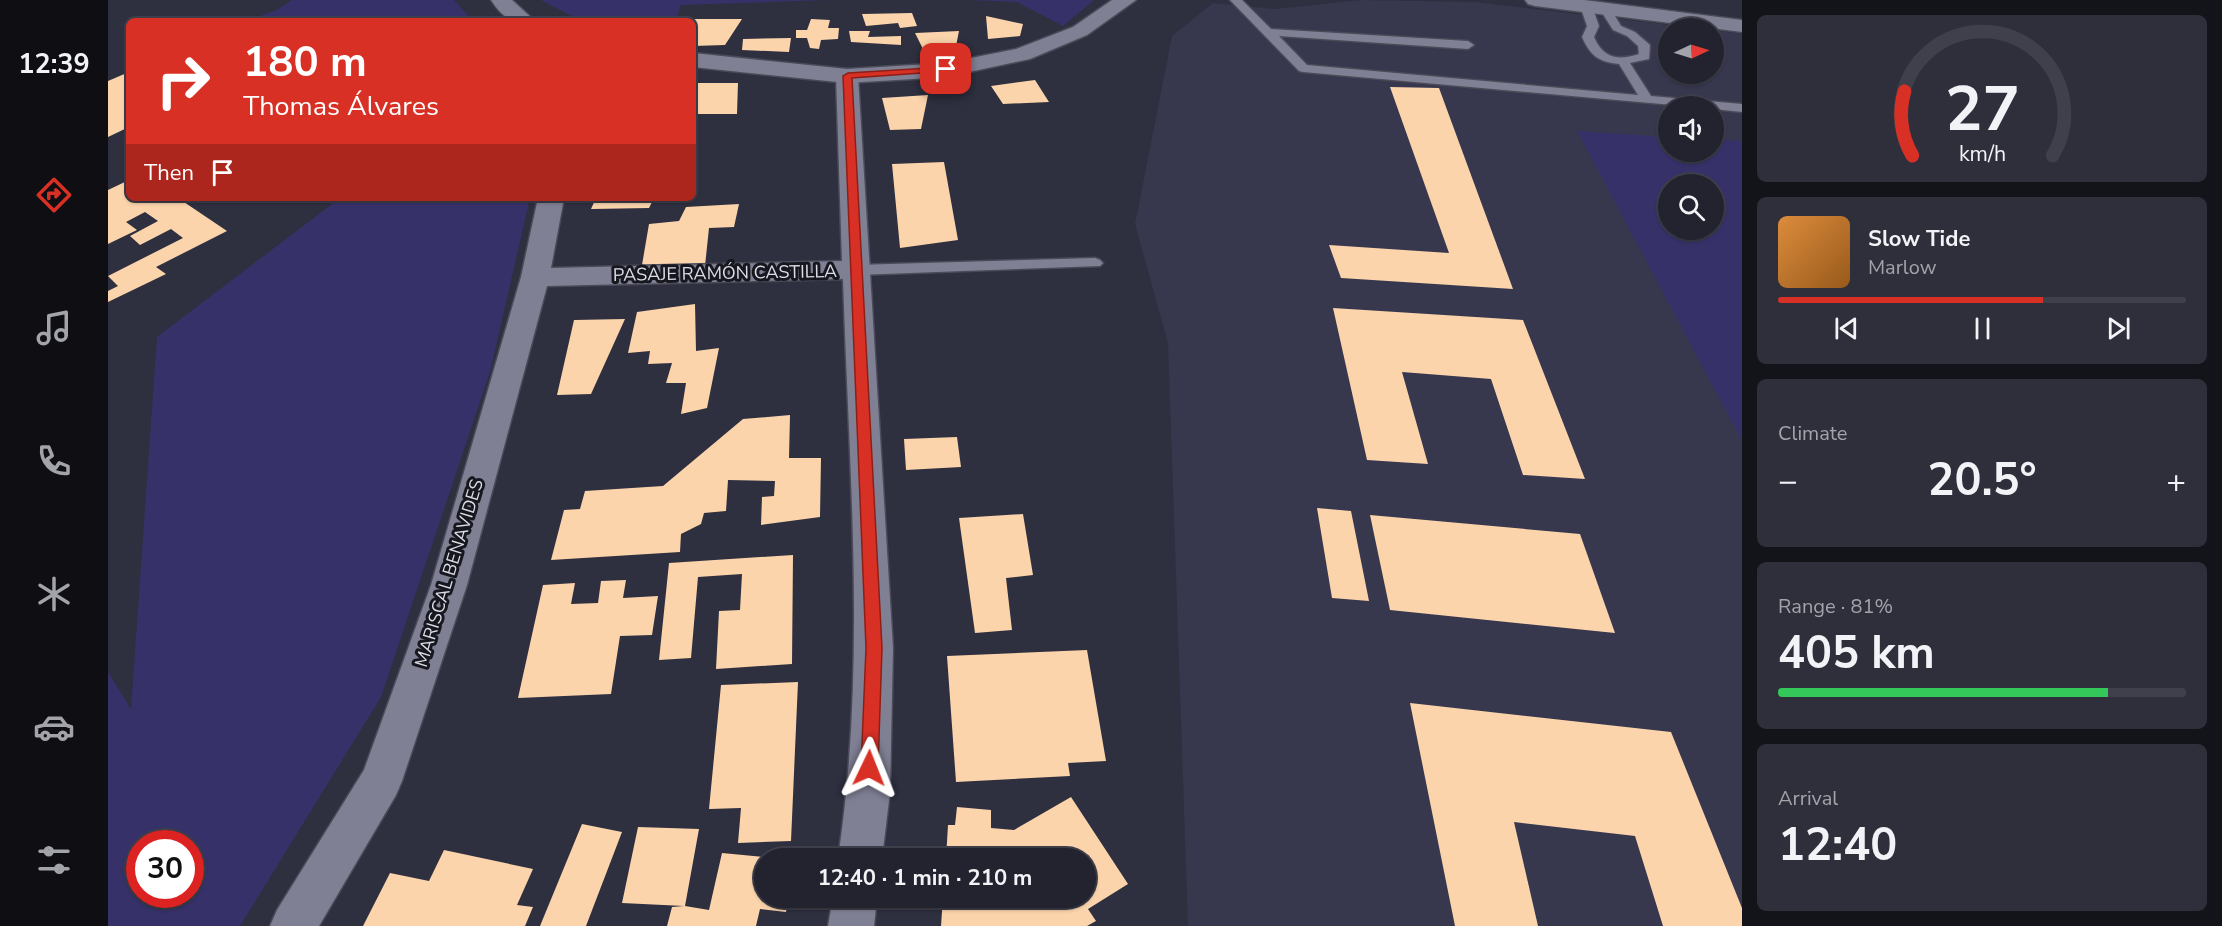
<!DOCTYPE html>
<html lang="en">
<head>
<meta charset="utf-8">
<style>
	:root { --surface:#22232f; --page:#2e2f3b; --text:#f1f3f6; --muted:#a2a4aa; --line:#3f404b; --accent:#d93025 }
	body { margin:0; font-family:"Nunito Sans",sans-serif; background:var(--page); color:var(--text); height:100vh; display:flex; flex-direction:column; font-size:22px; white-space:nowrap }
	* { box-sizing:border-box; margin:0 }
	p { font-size:20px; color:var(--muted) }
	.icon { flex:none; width:33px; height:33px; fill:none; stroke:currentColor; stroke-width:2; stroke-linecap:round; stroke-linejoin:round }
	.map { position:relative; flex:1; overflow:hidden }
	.side { display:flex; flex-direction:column; gap:15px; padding:15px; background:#13131a; width:480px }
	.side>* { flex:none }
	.guide { position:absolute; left:18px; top:18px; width:570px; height:183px; border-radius:9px; box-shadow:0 2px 4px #0004,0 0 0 2px var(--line); background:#d93025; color:#fff; overflow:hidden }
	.needle { width:39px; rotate:86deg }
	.fabs { position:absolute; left:1550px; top:18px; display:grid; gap:12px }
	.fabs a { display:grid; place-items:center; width:66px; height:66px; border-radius:50%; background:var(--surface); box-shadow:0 2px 4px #0004,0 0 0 2px var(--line); font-size:30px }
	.speed { position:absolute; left:18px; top:830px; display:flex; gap:12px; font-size:30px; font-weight:700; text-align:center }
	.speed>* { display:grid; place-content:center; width:78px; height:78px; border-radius:50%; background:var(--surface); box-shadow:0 2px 4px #0004,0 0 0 2px var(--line); line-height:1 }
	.speed .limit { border:9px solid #d22; background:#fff; color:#111 }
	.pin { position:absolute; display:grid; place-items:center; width:51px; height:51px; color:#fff; margin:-26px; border-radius:12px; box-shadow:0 3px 9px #0006 }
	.me { position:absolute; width:66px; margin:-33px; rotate:2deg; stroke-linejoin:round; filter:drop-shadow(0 0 4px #0008) }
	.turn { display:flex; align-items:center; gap:21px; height:126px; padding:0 18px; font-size:27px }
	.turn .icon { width:78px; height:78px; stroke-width:2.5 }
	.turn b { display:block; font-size:42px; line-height:51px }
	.then { display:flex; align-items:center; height:57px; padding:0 18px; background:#0003; gap:12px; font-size:22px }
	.big { font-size:45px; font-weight:700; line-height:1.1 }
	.side .card { flex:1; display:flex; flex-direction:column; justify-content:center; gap:9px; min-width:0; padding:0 21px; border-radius:9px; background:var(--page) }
	.side .dial { align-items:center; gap:0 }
	.dial svg { height:156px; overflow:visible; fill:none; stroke:var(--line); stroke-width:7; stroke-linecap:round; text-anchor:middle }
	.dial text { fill:var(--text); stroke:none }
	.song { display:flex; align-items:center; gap:18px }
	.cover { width:72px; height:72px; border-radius:9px; background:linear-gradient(135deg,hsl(30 70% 55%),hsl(30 70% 35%)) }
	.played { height:6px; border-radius:3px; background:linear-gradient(90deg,var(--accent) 65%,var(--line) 65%) }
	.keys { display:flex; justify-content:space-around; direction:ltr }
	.heat { display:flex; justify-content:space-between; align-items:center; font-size:33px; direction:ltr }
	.charge { height:9px; border-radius:4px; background:linear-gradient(90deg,#34c759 81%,var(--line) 0) }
	.trip { position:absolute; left:646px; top:848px; width:342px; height:60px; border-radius:30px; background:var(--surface); box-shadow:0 2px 4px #0004,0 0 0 2px var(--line); font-weight:700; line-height:60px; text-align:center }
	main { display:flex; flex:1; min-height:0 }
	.tab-bar { display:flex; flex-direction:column; width:108px; justify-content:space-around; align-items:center; background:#0e0e13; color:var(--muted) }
	.tab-bar .icon { width:42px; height:42px }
	.tab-bar .current { color:var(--accent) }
	.tab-bar b { font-size:27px; color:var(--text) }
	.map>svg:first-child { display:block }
	.built { fill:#37374e; fill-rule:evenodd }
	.green { fill:#363269; fill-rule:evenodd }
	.building { fill:#fbd4ac }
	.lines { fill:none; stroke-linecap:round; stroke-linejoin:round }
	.service-casing { stroke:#4a4a58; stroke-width:3 }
	.minor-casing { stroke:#4a4a58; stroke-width:3 }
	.tertiary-casing { stroke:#4a4a58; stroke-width:3 }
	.service { fill:#808094; fill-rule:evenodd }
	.minor { fill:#808094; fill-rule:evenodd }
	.tertiary { fill:#808094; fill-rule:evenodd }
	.route { fill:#d93025; stroke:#8d1f18; stroke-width:1.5 }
	.labels { text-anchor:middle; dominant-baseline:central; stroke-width:6; stroke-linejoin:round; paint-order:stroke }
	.street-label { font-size:18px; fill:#dcdce7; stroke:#17181f }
</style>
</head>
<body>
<main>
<nav class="tab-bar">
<b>12:39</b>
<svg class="icon current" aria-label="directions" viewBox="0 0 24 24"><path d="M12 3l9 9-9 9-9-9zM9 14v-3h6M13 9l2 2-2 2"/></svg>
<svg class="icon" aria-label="music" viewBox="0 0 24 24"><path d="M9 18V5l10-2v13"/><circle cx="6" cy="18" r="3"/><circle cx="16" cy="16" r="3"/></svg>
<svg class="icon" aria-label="phone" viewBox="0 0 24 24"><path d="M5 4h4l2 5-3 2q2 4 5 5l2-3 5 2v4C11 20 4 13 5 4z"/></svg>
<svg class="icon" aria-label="climate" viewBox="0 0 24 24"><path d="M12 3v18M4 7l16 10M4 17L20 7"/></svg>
<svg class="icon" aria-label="car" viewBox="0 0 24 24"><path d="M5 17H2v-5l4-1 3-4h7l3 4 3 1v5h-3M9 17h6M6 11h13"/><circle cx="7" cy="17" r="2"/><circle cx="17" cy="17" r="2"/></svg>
<svg class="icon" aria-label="filters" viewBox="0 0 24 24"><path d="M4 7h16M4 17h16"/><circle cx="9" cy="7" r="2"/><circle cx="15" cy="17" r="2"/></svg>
</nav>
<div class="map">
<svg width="1634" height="926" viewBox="0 0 1634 926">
	<rect width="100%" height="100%" fill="#2e2f3f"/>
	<!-- built -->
	<path class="built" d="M1254,0l112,2 222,26h-28v46h45v-44l29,4v892h-554l-20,-583 -33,-119 37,-188 41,-33 61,6zM1560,106h45v46h-45zM1560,184h45v46h-45z"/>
	<!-- green -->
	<path class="green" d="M184,0h162l19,21h-229l33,-11z
		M433,0h287l-147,5 -6,16h-94z
		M859,0h127l-31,26 -46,-24z
		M1469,131l91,6v15h45v-12l29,1v300zM1605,184v46h-45v-46z
		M232,198h190l-40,174 -109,325 -141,229h-132v-254l23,37 26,-372zM32,843h50v51h-50z"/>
	<!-- building -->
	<path class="building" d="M804,13l5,13 -17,2 -2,-5 -32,3 -4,-12z
		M878,16l37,8 -3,12 -32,3z
		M585,19h49l-17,26 -32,1z
		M703,19l19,1 -2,8h11l-1,11 -17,1 -2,9 -9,-1 -3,-10h-11v-8h11z
		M741,31h21l-2,6 33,-1v9l-50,-3z
		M851,31l-4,20 -32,-2 -8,-16z
		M683,38l-2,14 -47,-2 1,-11z
		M21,72v55l-21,10v-56z
		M927,80l14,22 -46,2 -12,-18z
		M586,83h44l-1,31h-44z
		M1282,87l49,1 74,201 -172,-11 -12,-33 120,8z
		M820,95l-7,34 -31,1 -8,-32z
		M836,162l14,78 -58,8 -8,-84z
		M21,180v18h49l49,33 -71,36 10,7 -58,28v-11l10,-5 -10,-10 75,-38 -12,-9 -31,16 -10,-9 28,-15 -13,-9 -19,10 11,8 -29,14v-54z
		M488,198h58l-5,10 -58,1z
		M631,204l-5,23 -25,1 -4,38 -63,-1 7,-41 30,-3 7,-14z
		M587,304l1,47 23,-3 -12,60 -26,6 5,-31h-20l6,-20 -24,1 2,-13 -22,2 9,-41z
		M1225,308l190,12 62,159 -62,-4 -32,-96 -89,-7 26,92 -61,-4z
		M517,319l-34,75 -34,1 17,-75z
		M682,415l-1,43h32l-1,59 -59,8 1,-28 12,-1 1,-15 -47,-1 -2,31 -22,2 -3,11 -20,10 -1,18 -129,8 13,-50 16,-1 5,-18 78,-5 80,-67z
		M849,437l4,30 -55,3 -2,-31z
		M1209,508l34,3 18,90 -37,-3z
		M915,514l10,61 -27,3 6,52 -37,3 -16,-115z
		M1262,515l210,19 35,99 -225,-23z
		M685,555l-1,109 -76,5 3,-58 21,-1 2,-36 -44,3 -7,81 -32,2 10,-97z
		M518,580l-3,18 35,-2 -6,39 -32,1 -9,58 -93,4 25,-113 32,-2 -4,21 27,-1 3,-22z
		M979,650l19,111 -38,2 2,13 -114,6 -9,-126z
		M690,682l-7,159 -53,2 3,-35 -32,1 12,-124z
		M1302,703l261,29 71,176v18h-79l-28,-90 -121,-14 24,104h-83z
		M963,797l57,87 -40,25 8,12 -9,5h-146l2,-29h143v-39h-140l2,-33h7l2,-18 34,3v18l23,2z
		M474,824l40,8 -36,94h-46z
		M530,827l61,2 -14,77 24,4 13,-57 43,4v40h23l-2,15 -26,-3 -4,17h-89l5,-19 12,-1 -62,-3z
		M336,850l89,19 -16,36 16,2 -8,19h-162l27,-53 39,8z"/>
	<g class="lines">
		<defs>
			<path id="service" d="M1122,0h12l29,29 197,12 6,4 -6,4 -189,-13 28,29 331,30 -19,-31c-21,-2 -29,-9 -37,-27l5,-11 -7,-20 6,-3 6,3 7,20 -5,11c9,21 23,24 45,17l-1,-8 -11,-10 -14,-6 -14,-22 6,-3 4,1 12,20 14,6 15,13 -1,14 -19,4 21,33 91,8v8l-29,-3v-3h-29l-381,-34 -4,-1z
				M987,258l5,2 3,3 -3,3 -244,9 -8,-5 8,-5z"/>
			<path id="minor" d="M739,69l8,2 3,5 35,572 -3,144 -8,66h-44c29,-191 11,-386 5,-579l-296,7 -80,299 -65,196 -6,14 -77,131h-49l7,-16 87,-140 67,-185 90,-308 17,-79h26l-13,70 291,-7 -6,-185 3,-5z
				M725,897h44l-3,29h-46z"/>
			<path id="tertiary" d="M383,0h21l23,21c-24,0 -30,0 -44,-21z
				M1004,0h24l-49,35 -57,24 -84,18 -99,6 -154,-16v-14l154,16 99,-6 70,-14 57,-22z
				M1417,0h59l158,20v12l-207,-26 -7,-2z"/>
		</defs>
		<!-- service casing -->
		<use href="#service" class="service-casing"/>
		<!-- minor casing -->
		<use href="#minor" class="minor-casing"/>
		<!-- tertiary casing -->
		<use href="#tertiary" class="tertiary-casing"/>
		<!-- service -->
		<use href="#service" class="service"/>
		<!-- minor -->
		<use href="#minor" class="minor"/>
		<!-- tertiary -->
		<use href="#tertiary" class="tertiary"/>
	</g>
	<!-- route -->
	<path class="route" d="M838,67h3v4l-97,7 30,570 -4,120 -3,6 -6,2 -6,-2 -2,-6 5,-120 -23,-572 5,-3z"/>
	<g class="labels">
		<!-- street labels -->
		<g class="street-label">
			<text transform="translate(617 273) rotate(-1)">PASAJE RAMÓN CASTILLA</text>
			<text transform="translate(341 573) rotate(-73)">MARISCAL BENAVIDES</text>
		</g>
	</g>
</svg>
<div class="fabs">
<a><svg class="needle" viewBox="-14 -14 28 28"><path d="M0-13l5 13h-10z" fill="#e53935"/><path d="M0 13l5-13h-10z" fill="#a2a4aa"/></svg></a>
<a><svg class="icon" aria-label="sound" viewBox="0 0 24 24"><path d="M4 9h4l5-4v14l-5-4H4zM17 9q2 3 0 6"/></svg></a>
<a><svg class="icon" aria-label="search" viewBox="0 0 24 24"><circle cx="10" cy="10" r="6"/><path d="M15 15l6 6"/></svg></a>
</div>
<div class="speed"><div class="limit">30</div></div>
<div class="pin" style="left:838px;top:69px;background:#d93025"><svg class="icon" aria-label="arrive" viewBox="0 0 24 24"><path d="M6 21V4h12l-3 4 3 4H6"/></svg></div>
<svg class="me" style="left:761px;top:768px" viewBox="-20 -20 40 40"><path d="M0-17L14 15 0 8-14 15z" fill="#d93025" stroke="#fff" stroke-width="4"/></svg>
<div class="trip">12:40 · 1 min · 210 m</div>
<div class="guide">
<div class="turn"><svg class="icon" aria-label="right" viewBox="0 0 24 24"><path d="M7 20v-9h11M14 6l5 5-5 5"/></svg><div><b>180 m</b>Thomas Álvares</div></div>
<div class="then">Then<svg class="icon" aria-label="arrive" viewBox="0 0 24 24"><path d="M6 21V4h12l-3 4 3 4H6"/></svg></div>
</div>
</div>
<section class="side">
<div class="card dial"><svg viewBox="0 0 100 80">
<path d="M14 69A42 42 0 1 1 86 69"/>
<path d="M14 69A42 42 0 0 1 10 36" stroke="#d93025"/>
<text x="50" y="56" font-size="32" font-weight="700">27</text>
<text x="50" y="72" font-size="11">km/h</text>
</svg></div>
<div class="card">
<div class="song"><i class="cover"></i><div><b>Slow Tide</b><p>Marlow</p></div></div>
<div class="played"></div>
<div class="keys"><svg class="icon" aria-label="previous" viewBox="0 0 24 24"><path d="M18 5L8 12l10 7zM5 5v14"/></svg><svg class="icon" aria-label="pause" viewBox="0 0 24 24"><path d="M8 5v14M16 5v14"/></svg><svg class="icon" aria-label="next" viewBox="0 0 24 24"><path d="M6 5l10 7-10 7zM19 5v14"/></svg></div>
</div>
<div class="card"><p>Climate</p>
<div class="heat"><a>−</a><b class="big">20.5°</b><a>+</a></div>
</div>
<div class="card"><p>Range · 81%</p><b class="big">405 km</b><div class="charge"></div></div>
<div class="card"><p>Arrival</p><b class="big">12:40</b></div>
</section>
</main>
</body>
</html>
